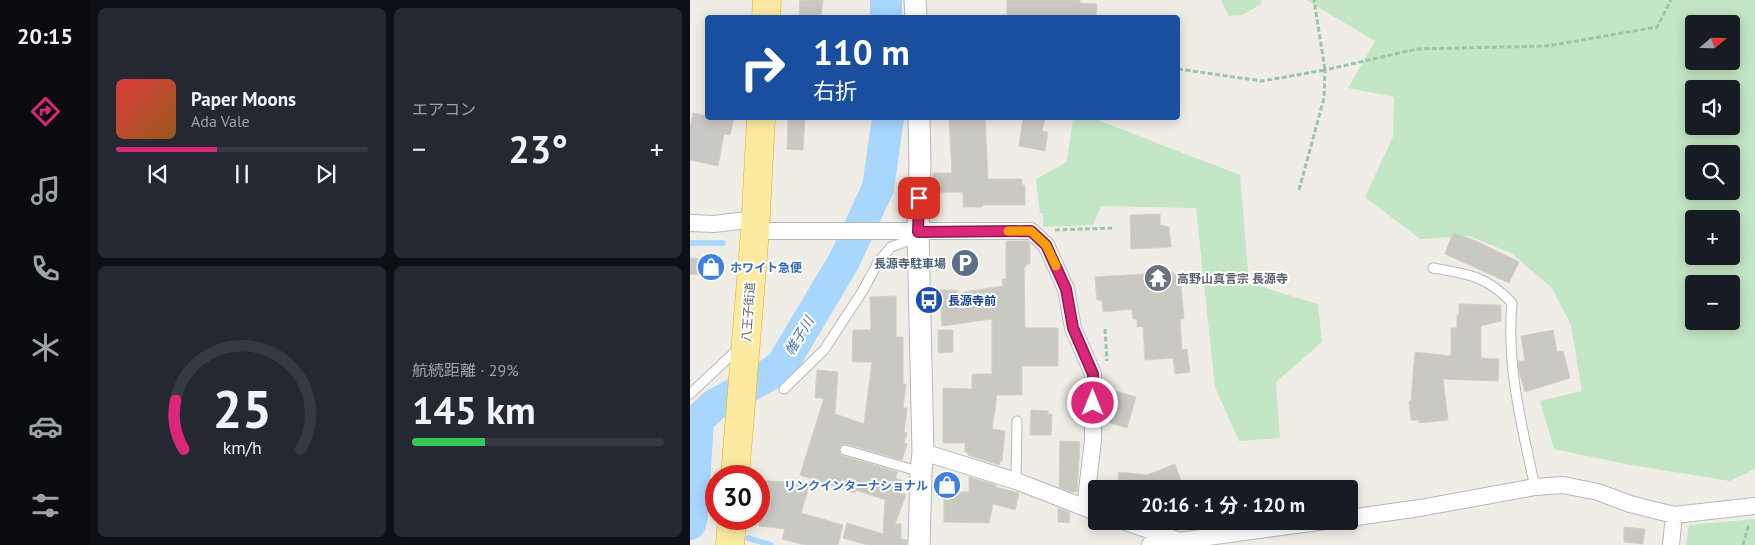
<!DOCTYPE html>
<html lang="ja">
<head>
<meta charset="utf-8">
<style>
	:root { --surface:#171b24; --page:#242831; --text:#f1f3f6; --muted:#9ea1a6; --line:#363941; --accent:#db2777 }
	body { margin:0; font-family:"PT Sans","Noto Sans JP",sans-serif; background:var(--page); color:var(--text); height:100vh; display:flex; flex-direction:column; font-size:19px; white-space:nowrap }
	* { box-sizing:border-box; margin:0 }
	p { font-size:16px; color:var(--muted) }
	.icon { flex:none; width:28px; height:28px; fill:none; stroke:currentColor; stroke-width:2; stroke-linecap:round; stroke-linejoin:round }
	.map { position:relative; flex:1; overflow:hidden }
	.drawer { display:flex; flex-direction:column; gap:8px; padding:8px; background:#0d0f14; width:600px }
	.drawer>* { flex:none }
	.banner { position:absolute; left:15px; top:15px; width:475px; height:105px; border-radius:5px; box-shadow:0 2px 12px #0003; background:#1a4fa0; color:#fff; overflow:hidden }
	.needle { width:32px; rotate:70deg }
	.buttons { position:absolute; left:995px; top:15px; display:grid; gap:10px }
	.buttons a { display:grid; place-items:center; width:55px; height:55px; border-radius:5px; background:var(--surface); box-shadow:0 2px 12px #0003; font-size:25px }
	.speed { position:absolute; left:15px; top:465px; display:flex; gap:10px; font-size:25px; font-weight:700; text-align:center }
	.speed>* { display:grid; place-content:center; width:65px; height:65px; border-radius:50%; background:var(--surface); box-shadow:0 2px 12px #0003; line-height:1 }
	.speed .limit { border:8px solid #d22; background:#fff; color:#111 }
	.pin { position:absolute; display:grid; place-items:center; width:42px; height:42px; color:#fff; margin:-21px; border-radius:10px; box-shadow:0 2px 8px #0006 }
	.me { position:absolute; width:55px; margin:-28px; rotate:0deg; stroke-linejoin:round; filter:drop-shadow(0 0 4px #0008) }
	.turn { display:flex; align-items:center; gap:18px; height:105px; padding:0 25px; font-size:22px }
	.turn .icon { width:65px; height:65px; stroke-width:2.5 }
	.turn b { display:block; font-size:35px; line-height:42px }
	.big { font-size:38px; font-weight:700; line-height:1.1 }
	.drawer .card { flex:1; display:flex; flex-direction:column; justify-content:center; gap:8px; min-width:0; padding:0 18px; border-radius:8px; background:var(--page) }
	.drawer .dial { align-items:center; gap:0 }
	.dial svg { height:130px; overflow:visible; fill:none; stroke:var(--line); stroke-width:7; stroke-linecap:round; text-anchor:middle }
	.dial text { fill:var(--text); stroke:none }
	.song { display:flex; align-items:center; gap:15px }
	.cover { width:60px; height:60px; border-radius:8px; background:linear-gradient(135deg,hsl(0 70% 55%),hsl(30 70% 35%)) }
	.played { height:5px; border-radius:2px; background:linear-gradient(90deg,var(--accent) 40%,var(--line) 40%) }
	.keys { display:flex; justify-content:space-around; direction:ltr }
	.heat { display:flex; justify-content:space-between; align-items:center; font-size:28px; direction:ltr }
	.charge { height:8px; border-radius:4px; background:linear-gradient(90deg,#34c759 29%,var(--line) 0) }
	.drawer .tiles { flex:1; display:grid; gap:8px; grid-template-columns:repeat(2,1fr) }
	.trip { position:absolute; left:398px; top:480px; width:270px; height:50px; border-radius:5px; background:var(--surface); box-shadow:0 2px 12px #0003; font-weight:700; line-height:50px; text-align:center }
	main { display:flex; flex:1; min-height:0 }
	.dock { display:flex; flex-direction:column; width:90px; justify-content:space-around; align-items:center; background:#090b0e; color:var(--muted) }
	.dock .icon { width:35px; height:35px }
	.dock .active { color:var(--accent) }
	.dock b { font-size:22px; color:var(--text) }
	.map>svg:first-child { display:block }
	.green { fill:#c3e6c4; fill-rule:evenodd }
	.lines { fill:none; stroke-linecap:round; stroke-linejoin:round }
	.stream { stroke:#a8d6fd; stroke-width:5.5 }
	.river { stroke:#a8d6fd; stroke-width:32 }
	.building { fill:#cac8c2; stroke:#d4cfc4 }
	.service-casing { stroke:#b6b8bc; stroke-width:11 }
	.minor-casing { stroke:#b6b8bc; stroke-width:18 }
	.tertiary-casing { stroke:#b6b8bc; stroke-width:23 }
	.trunk-casing { stroke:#eeab07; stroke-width:29 }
	.path { stroke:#9cc6a9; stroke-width:3; stroke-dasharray:5 2.5; stroke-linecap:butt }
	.service { stroke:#fff; stroke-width:9 }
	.minor { stroke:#fff; stroke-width:16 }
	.tertiary { stroke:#fff; stroke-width:21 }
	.trunk { stroke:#fceaa0; stroke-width:28 }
	.route-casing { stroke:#8e194d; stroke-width:12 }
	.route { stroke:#db2777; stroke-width:9 }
	.slow { stroke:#f59e0b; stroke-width:9 }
	.labels { text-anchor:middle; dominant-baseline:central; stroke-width:4; stroke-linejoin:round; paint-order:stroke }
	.service-label { font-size:12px; font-weight:bold; fill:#4e5e75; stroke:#fff; text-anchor:end }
	.shop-label { font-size:12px; font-weight:bold; fill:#366cbe; stroke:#fff; text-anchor:start }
	.worship-label { font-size:12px; font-weight:bold; fill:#5b616d; stroke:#fff; text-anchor:start }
	.transit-label { font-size:12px; font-weight:bold; fill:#164399; stroke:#fff; text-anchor:start }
	.street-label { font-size:12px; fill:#5d6165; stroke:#fff }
	.water-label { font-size:14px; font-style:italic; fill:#4476ae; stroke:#fff }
</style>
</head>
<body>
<main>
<nav class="dock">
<b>20:15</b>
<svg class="icon active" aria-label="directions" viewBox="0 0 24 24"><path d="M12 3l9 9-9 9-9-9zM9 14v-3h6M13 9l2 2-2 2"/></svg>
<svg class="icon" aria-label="music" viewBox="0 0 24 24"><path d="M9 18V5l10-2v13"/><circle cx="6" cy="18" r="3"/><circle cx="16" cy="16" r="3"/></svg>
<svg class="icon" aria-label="phone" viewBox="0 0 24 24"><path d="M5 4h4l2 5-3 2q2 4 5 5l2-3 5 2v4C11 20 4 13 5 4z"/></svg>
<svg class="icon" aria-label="climate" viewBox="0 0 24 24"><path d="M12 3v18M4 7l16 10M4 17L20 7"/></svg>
<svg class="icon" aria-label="car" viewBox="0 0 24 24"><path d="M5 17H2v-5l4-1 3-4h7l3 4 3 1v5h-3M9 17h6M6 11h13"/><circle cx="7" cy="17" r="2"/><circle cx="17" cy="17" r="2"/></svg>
<svg class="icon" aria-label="filters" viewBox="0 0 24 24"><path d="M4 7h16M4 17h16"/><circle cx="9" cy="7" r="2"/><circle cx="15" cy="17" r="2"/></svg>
</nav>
<section class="drawer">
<div class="tiles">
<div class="card">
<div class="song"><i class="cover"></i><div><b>Paper Moons</b><p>Ada Vale</p></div></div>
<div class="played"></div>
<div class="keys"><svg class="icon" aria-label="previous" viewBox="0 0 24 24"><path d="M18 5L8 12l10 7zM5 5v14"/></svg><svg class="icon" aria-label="pause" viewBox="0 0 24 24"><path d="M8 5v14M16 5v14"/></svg><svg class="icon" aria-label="next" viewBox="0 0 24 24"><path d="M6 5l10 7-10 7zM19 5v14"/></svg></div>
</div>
<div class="card"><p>エアコン</p>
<div class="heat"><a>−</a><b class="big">23°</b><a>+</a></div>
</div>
<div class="card dial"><svg viewBox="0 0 100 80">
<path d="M14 69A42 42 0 1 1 86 69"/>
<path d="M14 69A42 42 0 0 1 9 39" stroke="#db2777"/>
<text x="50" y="56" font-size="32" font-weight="700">25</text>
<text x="50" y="72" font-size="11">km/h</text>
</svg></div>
<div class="card"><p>航続距離 · 29%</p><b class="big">145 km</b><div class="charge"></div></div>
</div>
</section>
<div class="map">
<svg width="1065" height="545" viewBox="0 0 1065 545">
	<rect width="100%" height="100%" fill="#efede5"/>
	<!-- green -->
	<path class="green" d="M531,0h41l-1,4 -19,11 -13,1z
		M616,0h449v469l-25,12 -104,-17 -72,-15 -14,-48 42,-10 -11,-66 -19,-37 -41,-35 -42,-17 -49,3 -55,-42 28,-60 1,-40 -46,-9 27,-47zM1004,24h37v37h-37zM1004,89h37v37h-37zM1004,154h37v37h-37zM1004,219h37v37h-37zM1004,284h37v37h-37z
		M383,118h19l148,57 9,108 69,21 4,38 -46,40 4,56 -41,3 -24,-54 -19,-179 -95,-2 -8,19 -50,2v-14h-3l-4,-34 31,-17z
		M1065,519v26h-69l3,-20z"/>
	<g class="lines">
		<!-- stream -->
		<path class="stream" d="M0,243h33
			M143,259l11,2
			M58,538l23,7"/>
		<!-- river -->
		<path class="river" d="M196,0v18
			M0,524l2,-9 6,-95 16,-15 50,-27 18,-13 62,-104 34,-73 10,-70"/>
	</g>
	<!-- building -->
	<path class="building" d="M110,0h23l-2,18h-22z
		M317,0h73v3l17,1 -1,14h-89z
		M3,113l15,3v2h26l-4,17 -6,-1 -6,32 -28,-6v-33z
		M98,118h17l-2,32 -16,-1z
		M259,118h36l3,61h34v6h3v20h-43v2h-19v-15h-30v-19h19z
		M333,118h22l-3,13 6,1 -3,19 -26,-5z
		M470,214v11l9,2 2,20 -40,2 -1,-34z
		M763,233l23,8 43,21 -10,21 -64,-29z
		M316,241h21l3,3v20h-4v3h-2l1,61h33v38h-36v29h-25l-5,34 13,2 -3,30h-2l-1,4 -31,-10v-3h-3v-9h-22v-55l29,1v-15h20v-55l-50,7 -2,-36h17v3l46,-7 -1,-7h4z
		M0,258l29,2v16l-29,-2z
		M483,272v2h7l4,45h-4l2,31 5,-1 3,23 -15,2 -2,-16 -28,2 -2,-34 -6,1v-8h-4l-1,-10 -29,3 -1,-12h-5l-2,-23z
		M206,296v41h7v47h3l-3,24h4l-3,24 3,1 -3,10 3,1 -5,16 -55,-16 -6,1 -2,4 1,5 3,2 55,16 -3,6 10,4 -4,11 5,2 -11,29h6v15l6,1v5h-39l-25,-7 4,-15 36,11 2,-34 -29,-10 -1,3 -55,-18 24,-77h-9l2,-28 21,2 -3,42 29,10 8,-62h-20l1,-32h18l-1,-33z
		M769,304l42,1v16l-20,5v32l18,1 -1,22 -55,-2 5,41 -29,3v-3h-8l-2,-19h2l4,-49 36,4v-28h6v-13h2z
		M248,330h15v22l-15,1z
		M863,330l4,22 6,-1 7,27 -45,14 -6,-21 -1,-10h7l-4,-25z
		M426,391l20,6 -9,31 -20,-6z
		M341,410l17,1v3h4l-1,21h-21z
		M370,441l20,1 -3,50h-5l-13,-5z
		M485,464l9,25h-69l3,-3 1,-14 28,3z
		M279,477l27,8v2l23,6 -4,17 -22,-6 -4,19 -45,-1v-30h25z
		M69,480l51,4 -9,29 42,12 -5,20h-33l-23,-6 3,-10 -26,-3z
		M368,508l12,5 -1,10 -11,-1z
		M934,527l21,2 -2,15 -19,-2z"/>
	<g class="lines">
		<defs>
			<path id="service" d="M743,268c35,6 54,8 79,35 -6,61 10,125 23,184
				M94,389l40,-39 38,-58 17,-31 12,-14 27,-10
				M0,394l49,-46
				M155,450l76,22
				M326,481l1,-60"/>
			<path id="minor" d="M0,223l24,1 41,-5
				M65,231h276l15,14 20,44 7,39 20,46v66l-8,68
				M233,452l93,29 80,31
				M659,518l71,-10 115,-21 28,-2 35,7 32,12 44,11 81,-9
				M433,521l54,19
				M460,545l175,-24
				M981,545l3,-30"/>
			<path id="tertiary" d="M225,0l1,18
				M229,118l1,46 -2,68 5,220 -2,20 -2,73"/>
			<path id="trunk" d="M76,18l1,-18
				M45,476l20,-245 6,-113
				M40,545l2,-26"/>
		</defs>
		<!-- service casing -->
		<use href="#service" class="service-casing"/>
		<!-- minor casing -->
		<use href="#minor" class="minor-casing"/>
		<!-- tertiary casing -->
		<use href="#tertiary" class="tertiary-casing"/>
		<!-- trunk casing -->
		<use href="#trunk" class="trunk-casing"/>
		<!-- path -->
		<path class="path" d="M488,69l84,12 63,-11 -11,-70
			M609,190l25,-92 1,-28 92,-21 130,-3 110,-19 14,-27
			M365,230l57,-2
			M415,329l2,32
			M1053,545l6,-21"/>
		<!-- service -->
		<use href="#service" class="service"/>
		<!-- minor -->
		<use href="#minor" class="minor"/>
		<!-- tertiary -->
		<use href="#tertiary" class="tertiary"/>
		<!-- trunk -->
		<use href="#trunk" class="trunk"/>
	</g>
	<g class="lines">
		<defs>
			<path id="route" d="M229,198l-1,34 113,-1 15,14 20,44 7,39 20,46v29"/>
		</defs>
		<!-- route casing -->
		<use href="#route" class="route-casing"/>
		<!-- route -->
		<use href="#route" class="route"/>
		<!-- slow -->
		<path class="slow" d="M318,231h23l15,14 10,21"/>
	</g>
	<!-- icons -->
	<defs>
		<symbol id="parking-disc" viewBox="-11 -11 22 22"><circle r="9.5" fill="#5c6f8a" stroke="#fff"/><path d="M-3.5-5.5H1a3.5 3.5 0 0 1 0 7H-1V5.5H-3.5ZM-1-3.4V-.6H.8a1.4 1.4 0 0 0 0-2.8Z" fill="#fff"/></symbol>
		<symbol id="shop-disc" viewBox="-11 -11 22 22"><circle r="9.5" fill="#3f7fe0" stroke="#fff"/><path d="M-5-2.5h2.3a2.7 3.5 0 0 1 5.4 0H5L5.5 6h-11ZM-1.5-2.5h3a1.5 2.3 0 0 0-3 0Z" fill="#fff"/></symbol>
		<symbol id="temple-disc" viewBox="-11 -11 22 22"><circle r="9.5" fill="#6b7280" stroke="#fff"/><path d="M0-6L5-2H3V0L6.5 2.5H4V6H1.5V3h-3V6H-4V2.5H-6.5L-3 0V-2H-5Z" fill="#fff"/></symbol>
		<symbol id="bus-disc" viewBox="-11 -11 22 22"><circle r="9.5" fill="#1a4fb4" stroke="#fff"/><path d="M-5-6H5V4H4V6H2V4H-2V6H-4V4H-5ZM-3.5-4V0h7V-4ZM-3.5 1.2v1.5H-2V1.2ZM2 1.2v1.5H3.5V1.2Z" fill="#fff"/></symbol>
	</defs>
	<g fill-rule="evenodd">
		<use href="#parking-disc" x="259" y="247" width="32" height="32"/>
		<use href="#shop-disc" x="5" y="251" width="32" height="32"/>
		<use href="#temple-disc" x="452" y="262" width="32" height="32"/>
		<use href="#bus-disc" x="223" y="284" width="32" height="32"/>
		<use href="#shop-disc" x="241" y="469" width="32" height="32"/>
	</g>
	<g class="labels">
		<!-- service labels -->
		<g class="service-label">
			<text x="256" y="263">長源寺駐車場</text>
		</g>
		<!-- shop labels -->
		<g class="shop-label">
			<text x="40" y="267">ホワイト急便</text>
			<text x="238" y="485" text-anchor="end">リンクインターナショナル</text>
		</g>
		<!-- worship labels -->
		<g class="worship-label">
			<text x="487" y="278">高野山真言宗 長源寺</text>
		</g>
		<!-- transit labels -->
		<g class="transit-label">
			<text x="258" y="300">長源寺前</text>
		</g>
		<!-- street labels -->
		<g class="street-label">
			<text transform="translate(58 312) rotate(-86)">八王子街道</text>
		</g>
		<!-- water labels -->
		<g class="water-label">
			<text transform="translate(109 336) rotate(-59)">帷子川</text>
		</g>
	</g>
</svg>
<div class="buttons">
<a><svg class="needle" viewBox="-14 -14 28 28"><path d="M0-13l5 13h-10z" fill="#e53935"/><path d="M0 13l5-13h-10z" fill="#9ea1a6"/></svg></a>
<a><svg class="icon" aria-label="sound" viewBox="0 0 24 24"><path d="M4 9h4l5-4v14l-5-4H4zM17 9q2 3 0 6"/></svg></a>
<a><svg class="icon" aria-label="search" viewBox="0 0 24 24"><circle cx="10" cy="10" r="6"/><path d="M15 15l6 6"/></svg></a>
<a>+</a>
<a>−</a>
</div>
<div class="speed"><div class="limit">30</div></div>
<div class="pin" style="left:229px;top:198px;background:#d93025"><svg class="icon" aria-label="arrive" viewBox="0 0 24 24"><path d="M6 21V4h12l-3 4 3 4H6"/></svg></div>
<svg class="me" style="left:403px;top:403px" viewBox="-20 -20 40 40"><circle r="17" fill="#db2777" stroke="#fff" stroke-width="3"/><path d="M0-11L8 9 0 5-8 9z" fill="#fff"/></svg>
<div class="trip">20:16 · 1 分 · 120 m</div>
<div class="banner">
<div class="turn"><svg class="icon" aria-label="right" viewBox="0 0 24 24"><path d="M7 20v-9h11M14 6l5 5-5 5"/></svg><div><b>110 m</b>右折</div></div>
</div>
</div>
</main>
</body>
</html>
